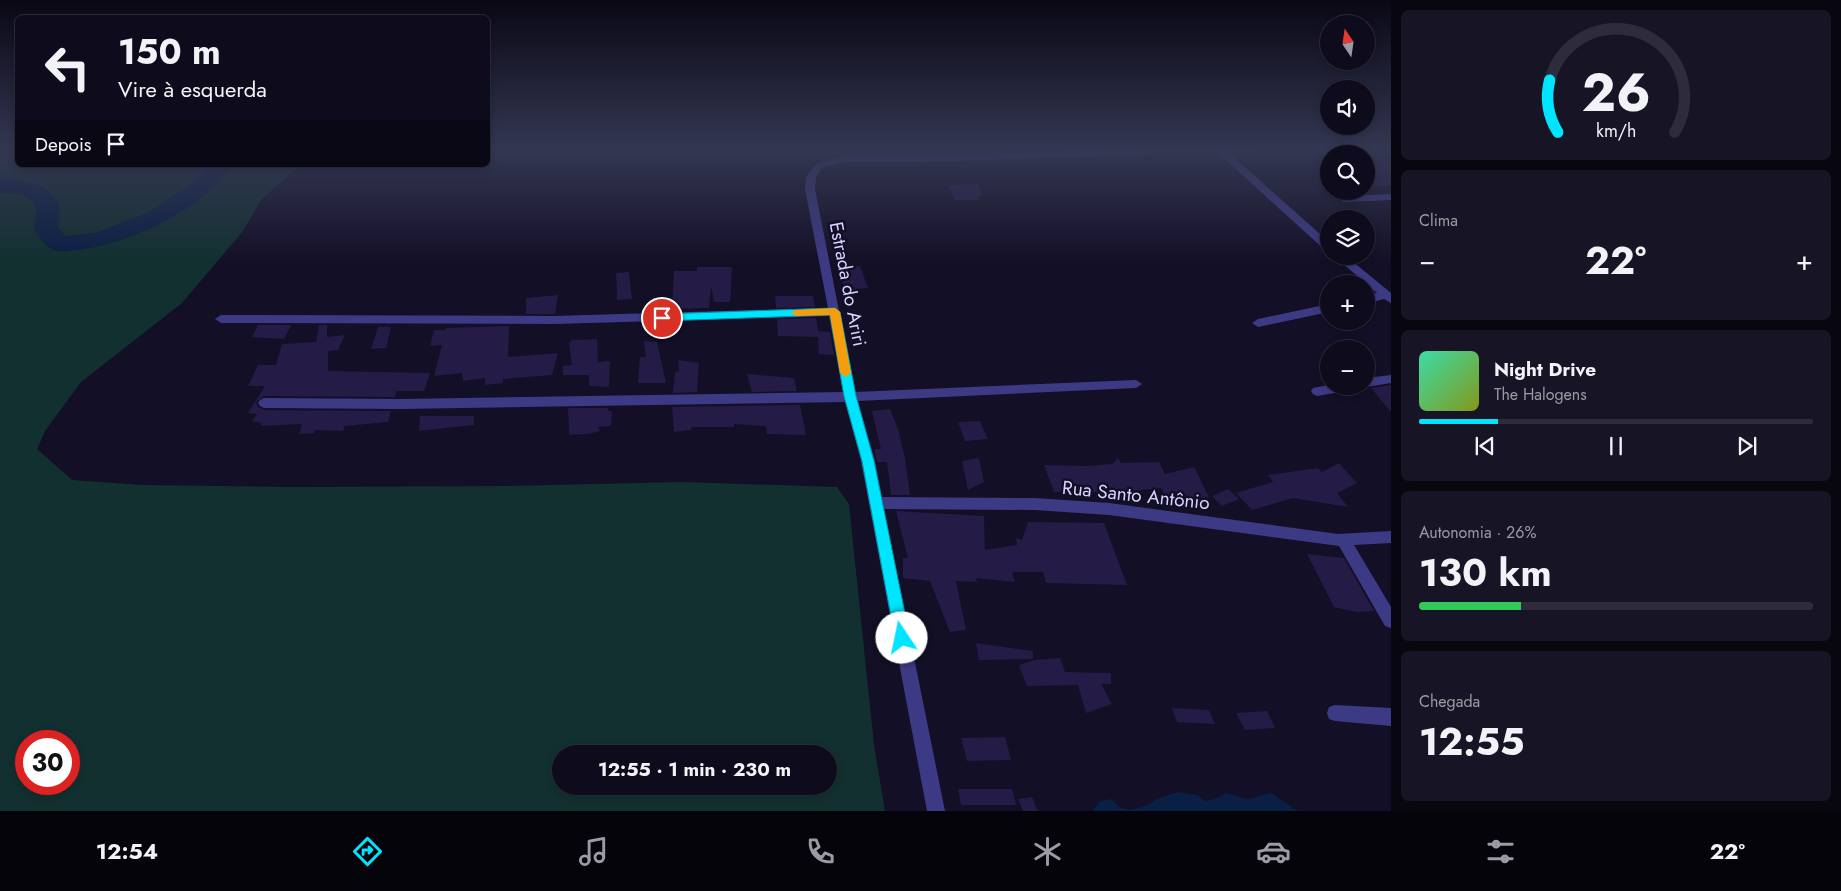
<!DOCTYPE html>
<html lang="pt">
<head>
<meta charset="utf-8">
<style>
	:root { --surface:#0e0b1c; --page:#171425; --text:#f1f3f6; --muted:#9b9ba3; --line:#2e2b3b; --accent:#00e5ff }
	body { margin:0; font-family:Jost,sans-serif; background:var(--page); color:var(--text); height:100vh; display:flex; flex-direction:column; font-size:19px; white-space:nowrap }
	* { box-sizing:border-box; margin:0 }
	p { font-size:16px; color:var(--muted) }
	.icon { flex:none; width:28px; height:28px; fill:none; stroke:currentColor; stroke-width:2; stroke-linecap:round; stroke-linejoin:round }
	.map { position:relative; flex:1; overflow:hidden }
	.drawer { display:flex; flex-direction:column; gap:10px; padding:10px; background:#08060f; width:450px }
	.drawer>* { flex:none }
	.hud { position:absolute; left:15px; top:15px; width:475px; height:152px; border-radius:8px; box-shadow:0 2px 8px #0003,0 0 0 1px var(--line); background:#0e0b1c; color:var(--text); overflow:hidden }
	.needle { width:32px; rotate:347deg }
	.fabs { position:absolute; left:1320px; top:15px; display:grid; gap:10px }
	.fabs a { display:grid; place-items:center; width:55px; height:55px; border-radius:50%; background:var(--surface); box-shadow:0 2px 8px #0003,0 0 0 1px var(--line); font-size:25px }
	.speed { position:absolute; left:15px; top:730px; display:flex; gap:10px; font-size:25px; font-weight:700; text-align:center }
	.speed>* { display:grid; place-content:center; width:65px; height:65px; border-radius:50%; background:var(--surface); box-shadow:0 2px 8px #0003,0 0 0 1px var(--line); line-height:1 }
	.speed .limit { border:8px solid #d22; background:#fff; color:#111 }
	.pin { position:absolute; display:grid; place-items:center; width:42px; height:42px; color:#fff; margin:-21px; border:2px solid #fff; border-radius:50%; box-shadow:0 1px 5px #0007 }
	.me { position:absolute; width:55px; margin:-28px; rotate:349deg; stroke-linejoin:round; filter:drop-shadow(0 0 4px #0008) }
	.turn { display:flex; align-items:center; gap:18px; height:105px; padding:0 20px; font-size:22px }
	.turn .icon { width:65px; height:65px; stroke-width:2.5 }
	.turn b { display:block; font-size:35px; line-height:42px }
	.then { display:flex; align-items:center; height:48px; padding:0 20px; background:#0003; gap:10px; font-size:19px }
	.big { font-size:38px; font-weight:700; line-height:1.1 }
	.drawer .card { flex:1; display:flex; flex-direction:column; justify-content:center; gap:8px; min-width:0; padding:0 18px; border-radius:8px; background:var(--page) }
	.drawer .dial { align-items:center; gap:0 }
	.dial svg { height:130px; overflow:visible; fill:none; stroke:var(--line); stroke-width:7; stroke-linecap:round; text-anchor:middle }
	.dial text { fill:var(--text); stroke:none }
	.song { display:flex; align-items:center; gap:15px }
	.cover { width:60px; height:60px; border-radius:8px; background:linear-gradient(135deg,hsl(160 70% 55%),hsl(70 70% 35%)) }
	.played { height:5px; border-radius:2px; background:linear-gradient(90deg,var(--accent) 20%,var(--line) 20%) }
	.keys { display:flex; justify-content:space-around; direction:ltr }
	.heat { display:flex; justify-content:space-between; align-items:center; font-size:28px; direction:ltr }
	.charge { height:8px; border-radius:4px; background:linear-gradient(90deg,#34c759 26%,var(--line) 0) }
	.trip { position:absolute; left:552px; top:745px; width:285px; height:50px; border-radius:25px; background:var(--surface); box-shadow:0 2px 8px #0003,0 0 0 1px var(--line); font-weight:700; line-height:50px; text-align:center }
	.dock { display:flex; height:80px; justify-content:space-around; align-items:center; background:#06040b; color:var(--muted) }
	.dock .icon { width:35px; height:35px }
	.dock .current { color:var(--accent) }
	.dock b { font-size:22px; color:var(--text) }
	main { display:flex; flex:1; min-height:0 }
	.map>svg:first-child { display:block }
	.green { fill:#12302f; fill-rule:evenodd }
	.water { fill:#0a1f44 }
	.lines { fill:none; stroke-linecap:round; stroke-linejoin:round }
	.river { fill:#0a1f44; fill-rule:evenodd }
	.building { fill:#241b47 }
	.street { fill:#3d3a85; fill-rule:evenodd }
	.route { fill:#00e5ff; stroke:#0095a6 }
	.slow { fill:#f59e0b }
	.labels { text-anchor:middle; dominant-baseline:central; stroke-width:5; stroke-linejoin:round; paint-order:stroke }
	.street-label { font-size:19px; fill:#d9d4ff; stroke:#130f26 }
</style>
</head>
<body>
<main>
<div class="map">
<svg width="1391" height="811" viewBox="0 0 1391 811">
	<rect width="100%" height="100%" fill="#130f26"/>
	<!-- green -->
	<path class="green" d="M0,149h17l1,16h282l-39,35 -18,31 -61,72 -101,79 -36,49 -8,18 35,31 70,5 149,2 216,-1 174,-4 156,5 12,17 25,241 11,66h-885zM69,741v43h-43v-43zM561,754h268v32h-268z"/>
	<!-- water -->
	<path class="water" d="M1177,792l21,3 7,6 12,-3 9,-5 22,6 23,-6 27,18h-206l8,-10 11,-2 8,8 12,3 17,-5 9,-6z"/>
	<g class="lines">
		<!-- river -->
		<path class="river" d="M210,165h24c-31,44 -104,79 -156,85 -8,0 -19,4 -26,-1 -7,-3 -14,-14 -18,-20l2,-19 -3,-9 -12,-7 -21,-1v-14c21,1 53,3 59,29 1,6 -1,13 -1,20l8,8 29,-3 52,-20 36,-23z"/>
	</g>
	<!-- building -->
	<path class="building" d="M1383,159l8,5v21l-25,3v-14l6,-2 -6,-7z
		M978,184l4,12 -5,1 2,3h-24l-7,-15z
		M860,266l8,22 -23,2 -8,-22z
		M697,267h35l-2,35h-16l-3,-16 -2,22 -31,1 1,-6 -7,1 2,-33h23z
		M629,272l3,27 -15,1 -1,-27z
		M558,295l-3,19h-29v-16z
		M775,296h38l2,11 -39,1z
		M816,318l2,13 12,1 4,23 -15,-1 -1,-17 -40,-1 -1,-17z
		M258,325h33l-7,14 -32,-2z
		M319,325h8v12l18,-2 -7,15 -10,1v20l102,2 -6,18h-28l-1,6 -131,-1 -8,6 2,5 6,3 127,1 -3,11 -43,4 -2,5 -28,-1 -1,3 -15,1 3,-10 -42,2 2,-3 -10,-2 5,-7 -9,-1 17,-27h-17l10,-21h18l6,-21 34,-2z
		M509,326l-1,31 50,-4 -6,22 -49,4v4l-18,2v-7l-22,3 -1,-8 -28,3 8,-31 -12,1 4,-16h11l1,-2z
		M378,327h13l-5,21 -15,1z
		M597,339l1,23 12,-1 -1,26 -20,-1v-11h-26v-9l9,-1 -3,-22 3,-3z
		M644,341l13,1 9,41h-28l2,-26h6z
		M678,360l21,3 -2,29 -24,1 2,-21 4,-1z
		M747,374l47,4 3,13 -45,1z
		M1391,385v27l-20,-24z
		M800,405l6,30 -39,-1 -1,-8 -32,-2v3h-43v3l-17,2 -2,-25z
		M568,408h40v3h4l-1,15 -13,1 2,4 -12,3 -19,1z
		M890,409l8,20 7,29 5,37h-19l-4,-33h-10l-3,-13h7l-9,-38z
		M420,416h54v9l-55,6z
		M980,421l8,18 -23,2 -7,-19z
		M979,458l5,24 -16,8 -6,-29z
		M1118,458l3,5 38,-1 6,12 29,-7 15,30 -41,4 -7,-13 -39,4h-68l-10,-27 42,1 26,-2z
		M1339,463l18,20 -20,10 11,14 -55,-9 -41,12 -16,-17 37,-11 -5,-7 50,-7 4,4z
		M1228,489l11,10 -17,7 -10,-10z
		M896,511l88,5 1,34 32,-5 -1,-7 6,2 6,-18 76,1 23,62 -81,-2 -3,-11h-31l3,10 -39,-4 1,4 -21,-1 10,49 -16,2 -20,-51 -27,-3v-20h5z
		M1307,554l37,4 30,53 -18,1 -22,-5z
		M976,643l57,8v8l-54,1z
		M1060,658l5,14 46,1v11h-10l11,20 -26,9 -8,-28 -51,1 -8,-21 16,-5z
		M1172,708l37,2 6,14 -38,-2z
		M1267,711l8,17 -30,2 -9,-17z
		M1005,737l6,23 -44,1 -6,-23z
		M958,789h54l4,16h-55z
		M1032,797l6,14h-15l-5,-12z"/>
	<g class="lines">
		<!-- street -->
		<path class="street" d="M1159,149h101l-4,3h-28l101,90v9l-4,-1 -107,-97 -298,9h-77l-21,6 -6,9 -1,12 40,203 281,-12 6,4 -6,4 -278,13 17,60 7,36 153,1 74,5 229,31 53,-3v12l-37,2 37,62v21l-6,-2 -46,-80 -230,-31 -74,-5 -151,-1 61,302h-18l-66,-350 -16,-59 -444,7 -137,-1 -4,-2 -2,-3 2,-3 4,-2 137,1 442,-7 -14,-76 -275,8 -333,-1 -6,-4 6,-4 333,1 274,-8 -23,-119 1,-12 10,-13 27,-8h77z
			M1391,194v6l-47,2 -5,-3 5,-3z
			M1334,256h12l45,37v10l-7,-4 -18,5v-8l11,-3z
			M1329,304v8l-71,15 -6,-4 6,-4z
			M1391,375v8l-25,4 -4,-1h4v-8z
			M1329,385v1h24l-6,5 -30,5 -4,-2 -2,-3 2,-3z
			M1335,705l56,3v18l-56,-5 -6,-2 -2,-6 2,-6z"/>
	</g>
	<!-- sky -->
	<linearGradient id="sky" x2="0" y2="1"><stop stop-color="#0a0815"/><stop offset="0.57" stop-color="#333752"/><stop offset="1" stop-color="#333752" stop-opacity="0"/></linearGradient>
	<rect width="1391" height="263" fill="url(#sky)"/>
	<!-- route -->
	<path class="route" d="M835,308l5,4 16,84 18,65 36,177 -3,5 -5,2 -5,-2 -2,-5 -33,-177 -18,-65 -14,-81 -168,6 -5,-3 5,-4z"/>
	<!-- slow -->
	<path class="slow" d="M835,308l5,4 11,61 -5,4 -6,-4 -10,-58 -34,1 -5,-3 5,-3z"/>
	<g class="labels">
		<!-- street labels -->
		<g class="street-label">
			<text transform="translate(848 284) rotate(79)">Estrada do Ariri</text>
			<text transform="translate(1136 495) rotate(6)">Rua Santo Antônio</text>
		</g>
	</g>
</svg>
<div class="fabs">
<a><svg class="needle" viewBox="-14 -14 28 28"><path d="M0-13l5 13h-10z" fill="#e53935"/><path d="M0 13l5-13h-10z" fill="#9b9ba3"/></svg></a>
<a><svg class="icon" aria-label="sound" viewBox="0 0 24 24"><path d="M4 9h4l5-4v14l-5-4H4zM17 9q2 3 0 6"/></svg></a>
<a><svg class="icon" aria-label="search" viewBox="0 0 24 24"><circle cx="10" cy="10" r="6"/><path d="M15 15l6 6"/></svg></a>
<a><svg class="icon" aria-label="layers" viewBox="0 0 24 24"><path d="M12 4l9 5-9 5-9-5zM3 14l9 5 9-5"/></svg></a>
<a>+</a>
<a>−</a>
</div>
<div class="speed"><div class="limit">30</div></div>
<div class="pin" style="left:662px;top:318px;background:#d93025"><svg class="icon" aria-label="arrive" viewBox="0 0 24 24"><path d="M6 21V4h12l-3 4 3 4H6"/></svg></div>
<svg class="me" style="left:902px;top:638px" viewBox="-20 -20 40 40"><circle r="19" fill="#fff"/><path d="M0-13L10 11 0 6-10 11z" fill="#00e5ff"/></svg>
<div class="trip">12:55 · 1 min · 230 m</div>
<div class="hud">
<div class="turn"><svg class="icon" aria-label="left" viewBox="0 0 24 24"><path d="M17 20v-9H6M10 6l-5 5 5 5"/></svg><div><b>150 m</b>Vire à esquerda</div></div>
<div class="then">Depois<svg class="icon" aria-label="arrive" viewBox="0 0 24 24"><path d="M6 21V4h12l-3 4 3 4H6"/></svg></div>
</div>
</div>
<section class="drawer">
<div class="card dial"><svg viewBox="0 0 100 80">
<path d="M14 69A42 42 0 1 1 86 69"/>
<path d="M14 69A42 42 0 0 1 9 37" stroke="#00e5ff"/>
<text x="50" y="56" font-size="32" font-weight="700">26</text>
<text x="50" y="72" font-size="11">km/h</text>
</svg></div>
<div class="card"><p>Clima</p>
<div class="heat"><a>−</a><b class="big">22°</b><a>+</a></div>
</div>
<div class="card">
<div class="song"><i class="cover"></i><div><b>Night Drive</b><p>The Halogens</p></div></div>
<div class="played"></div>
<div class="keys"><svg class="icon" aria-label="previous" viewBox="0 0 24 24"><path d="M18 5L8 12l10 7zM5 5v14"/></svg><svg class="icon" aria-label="pause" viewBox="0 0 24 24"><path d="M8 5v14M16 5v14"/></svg><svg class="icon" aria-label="next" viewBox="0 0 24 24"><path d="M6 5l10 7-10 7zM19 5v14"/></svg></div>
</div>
<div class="card"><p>Autonomia · 26%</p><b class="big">130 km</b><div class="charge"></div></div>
<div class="card"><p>Chegada</p><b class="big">12:55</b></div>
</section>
</main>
<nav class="dock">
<b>12:54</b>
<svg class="icon current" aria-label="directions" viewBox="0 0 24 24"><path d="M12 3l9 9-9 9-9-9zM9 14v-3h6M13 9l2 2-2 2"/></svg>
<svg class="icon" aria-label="music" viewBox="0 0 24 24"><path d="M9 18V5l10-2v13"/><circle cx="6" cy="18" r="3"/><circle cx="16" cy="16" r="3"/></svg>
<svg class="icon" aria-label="phone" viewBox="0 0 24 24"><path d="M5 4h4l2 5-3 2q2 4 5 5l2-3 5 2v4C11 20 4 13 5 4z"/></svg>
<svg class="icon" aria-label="climate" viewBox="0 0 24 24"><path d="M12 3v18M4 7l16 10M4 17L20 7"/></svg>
<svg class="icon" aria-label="car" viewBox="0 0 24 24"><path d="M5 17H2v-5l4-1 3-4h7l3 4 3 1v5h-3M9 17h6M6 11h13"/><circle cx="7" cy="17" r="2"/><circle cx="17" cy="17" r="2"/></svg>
<svg class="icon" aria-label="filters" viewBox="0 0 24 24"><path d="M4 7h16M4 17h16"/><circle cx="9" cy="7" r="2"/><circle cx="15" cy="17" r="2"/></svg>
<b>22°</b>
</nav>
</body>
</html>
